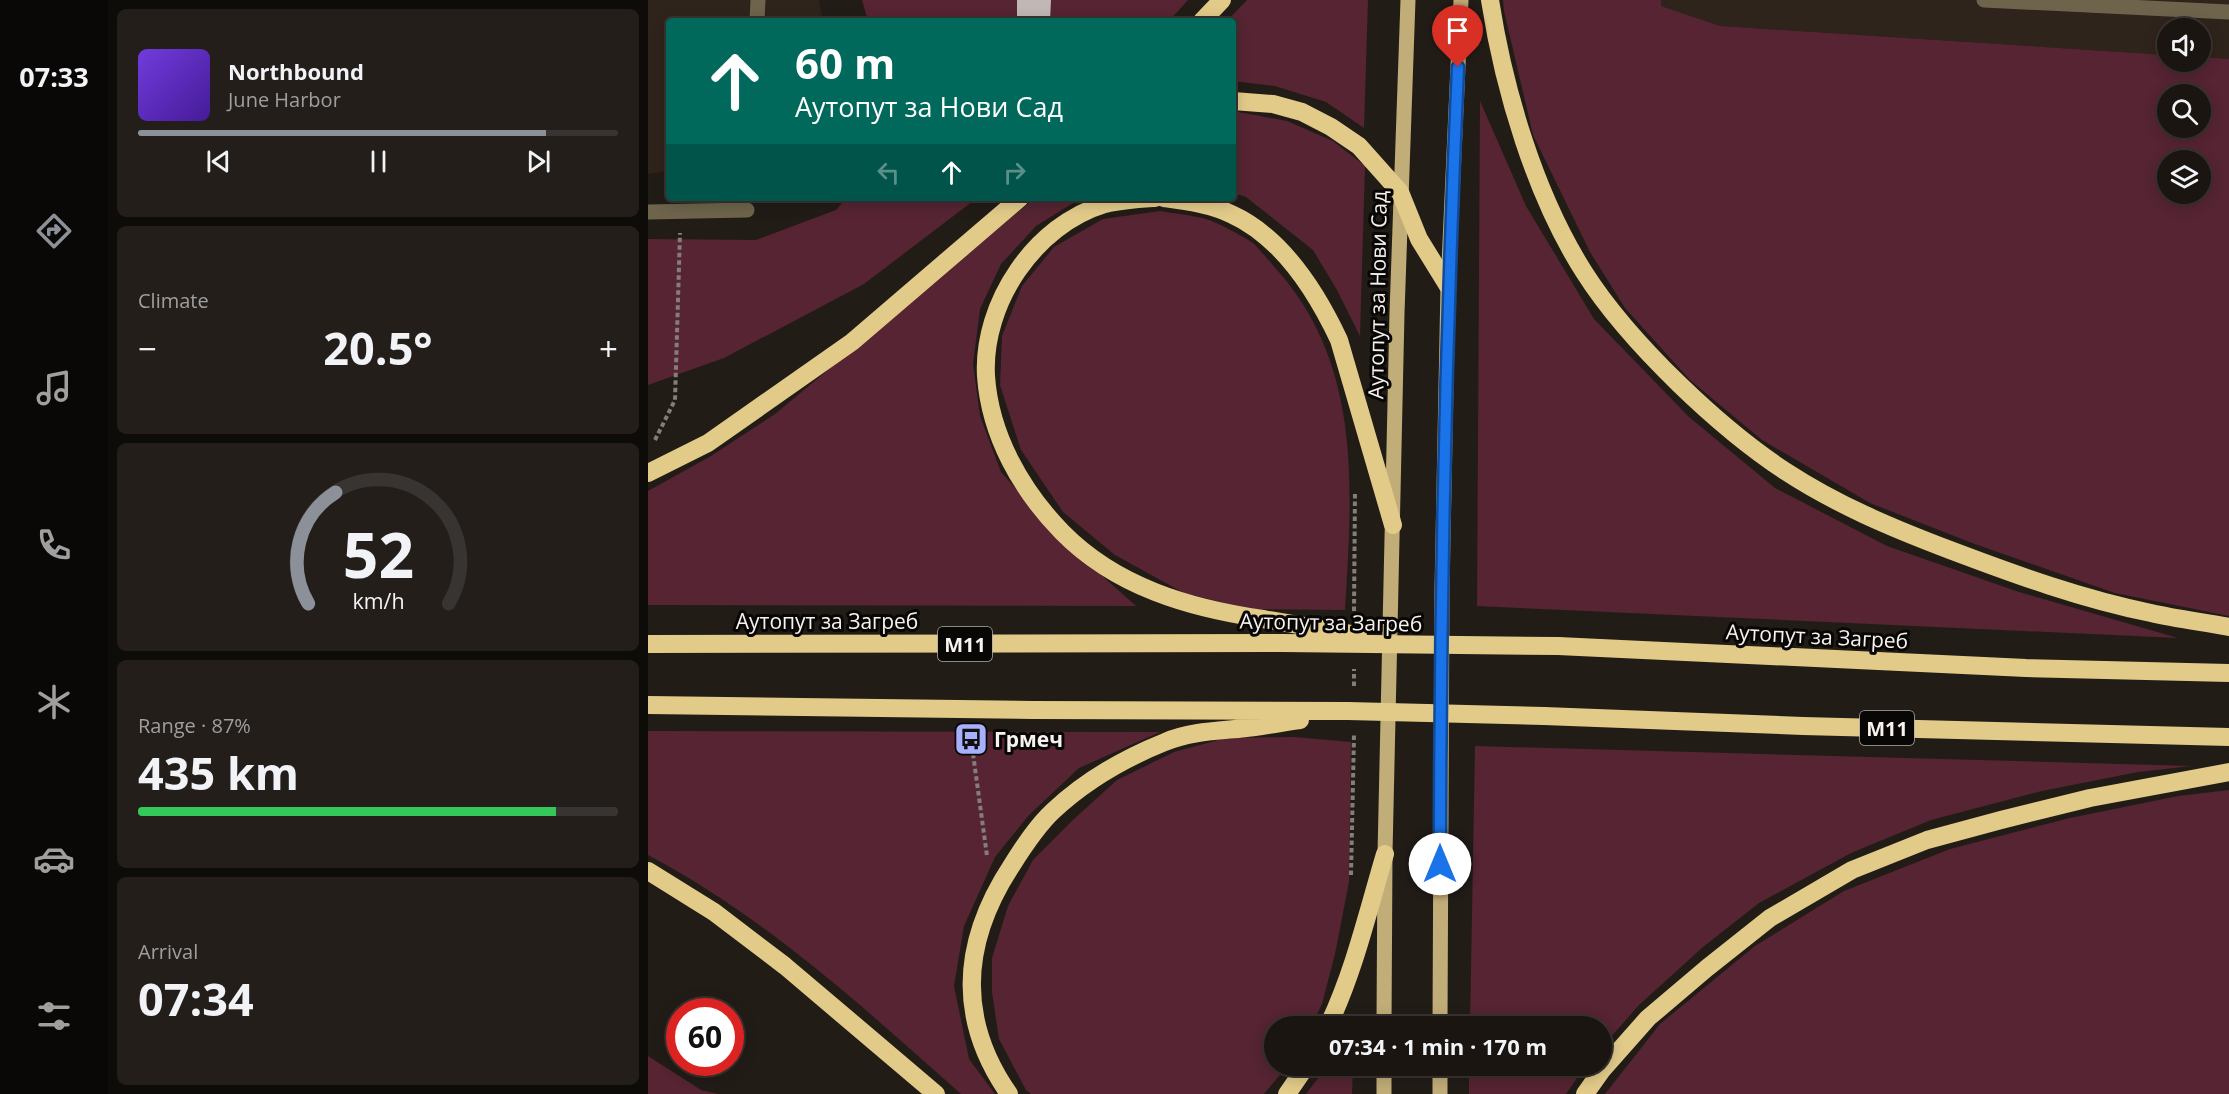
<!DOCTYPE html>
<html lang="en">
<head>
<meta charset="utf-8">
<style>
	:root { --surface:#1a1511; --page:#231e1a; --text:#f1f3f6; --muted:#9f9f9f; --line:#383431; --accent:#8c9099 }
	body { margin:0; font-family:"Open Sans",sans-serif; background:var(--page); color:var(--text); height:100vh; display:flex; flex-direction:column; font-size:22px; white-space:nowrap }
	* { box-sizing:border-box; margin:0 }
	p { font-size:20px; color:var(--muted) }
	.icon { flex:none; width:33px; height:33px; fill:none; stroke:currentColor; stroke-width:2; stroke-linecap:round; stroke-linejoin:round }
	.map { position:relative; flex:1; overflow:hidden }
	.side { display:flex; flex-direction:column; gap:9px; padding:9px; background:#0e0c09; width:540px }
	.side>* { flex:none }
	.hud { position:absolute; left:18px; top:18px; width:570px; height:183px; border-radius:6px; box-shadow:0 3px 15px #0003,0 0 0 2px var(--line); background:#00695c; color:#fff; overflow:hidden }
	.fabs { position:absolute; left:1509px; top:18px; display:grid; gap:12px }
	.fabs a { display:grid; place-items:center; width:54px; height:54px; border-radius:50%; background:var(--surface); box-shadow:0 3px 15px #0003,0 0 0 2px var(--line); font-size:30px }
	.speed { position:absolute; left:18px; top:998px; display:flex; gap:12px; font-size:30px; font-weight:700; text-align:center }
	.speed>* { display:grid; place-content:center; width:78px; height:78px; border-radius:50%; background:var(--surface); box-shadow:0 3px 15px #0003,0 0 0 2px var(--line); line-height:1 }
	.speed .limit { border:9px solid #d22; background:#fff; color:#111 }
	.pin { position:absolute; display:grid; place-items:center; width:51px; height:51px; color:#fff; margin:-62px -26px; border-radius:50% 50% 50% 0; rotate:-45deg; box-shadow:0 0 6px #0007 }
	.pin .icon { rotate:45deg }
	.me { position:absolute; width:66px; margin:-33px; rotate:0deg; stroke-linejoin:round; filter:drop-shadow(0 0 4px #0008) }
	.turn { display:flex; align-items:center; gap:21px; height:126px; padding:0 30px; font-size:27px }
	.turn .icon { width:78px; height:78px; stroke-width:2.5 }
	.turn b { display:block; font-size:42px; line-height:51px }
	.lanes { display:flex; align-items:center; height:57px; padding:0 30px; background:#0003; justify-content:center; gap:30px; direction:ltr }
	.lanes .off { opacity:.35 }
	.big { font-size:45px; font-weight:700; line-height:1.1 }
	.side .card { flex:1; display:flex; flex-direction:column; justify-content:center; gap:9px; min-width:0; padding:0 21px; border-radius:9px; background:var(--page) }
	.side .dial { align-items:center; gap:0 }
	.dial svg { height:156px; overflow:visible; fill:none; stroke:var(--line); stroke-width:7; stroke-linecap:round; text-anchor:middle }
	.dial text { fill:var(--text); stroke:none }
	.song { display:flex; align-items:center; gap:18px }
	.cover { width:72px; height:72px; border-radius:9px; background:linear-gradient(135deg,hsl(260 70% 55%),hsl(260 70% 35%)) }
	.played { height:6px; border-radius:3px; background:linear-gradient(90deg,var(--accent) 85%,var(--line) 85%) }
	.keys { display:flex; justify-content:space-around; direction:ltr }
	.heat { display:flex; justify-content:space-between; align-items:center; font-size:33px; direction:ltr }
	.charge { height:9px; border-radius:4px; background:linear-gradient(90deg,#34c759 87%,var(--line) 0) }
	.trip { position:absolute; left:616px; top:1016px; width:348px; height:60px; border-radius:30px; background:var(--surface); box-shadow:0 3px 15px #0003,0 0 0 2px var(--line); font-weight:700; line-height:60px; text-align:center }
	main { display:flex; flex:1; min-height:0 }
	.tab-bar { display:flex; flex-direction:column; width:108px; justify-content:space-around; align-items:center; background:#0a0807; color:var(--muted) }
	.tab-bar .icon { width:42px; height:42px }
	.tab-bar .on { color:var(--accent) }
	.tab-bar b { font-size:27px; color:var(--text) }
	.map>svg:first-child { display:block }
	.built { fill:#2f241b }
	.green { fill:#562433; fill-rule:evenodd }
	.building { fill:#c1b7b4 }
	.lines { fill:none; stroke-linecap:round; stroke-linejoin:round }
	.path { stroke:#847e7a; stroke-width:4; stroke-dasharray:4.5 3; stroke-linecap:butt }
	.lane { stroke:#6e644c; stroke-width:15 }
	.street { stroke:#6e644c; stroke-width:15 }
	.primary { stroke:#c1ad78; stroke-width:15 }
	.highway { stroke:#e2ca89; stroke-width:18 }
	.highway-bridge { stroke:#e2ca89; stroke-width:18 }
	.route-casing { stroke:#114b97; stroke-width:15 }
	.route { stroke:#1a73e8; stroke-width:10 }
	.labels { text-anchor:middle; dominant-baseline:central; stroke-width:6; stroke-linejoin:round; paint-order:stroke }
	.shield { fill:#090705; stroke:#b0aca9; stroke-width:1.5 }
	.shield-label { font-size:20px; font-weight:bold; fill:#f7f2ef }
	.street-label { font-size:21px; fill:#f7f2ef; stroke:#090705 }
	.poi-label { font-size:21px; font-weight:bold; fill:#f7f2ef; stroke:#090705; text-anchor:start }
</style>
</head>
<body>
<main>
<nav class="tab-bar">
<b>07:33</b>
<svg class="icon on" aria-label="directions" viewBox="0 0 24 24"><path d="M12 3l9 9-9 9-9-9zM9 14v-3h6M13 9l2 2-2 2"/></svg>
<svg class="icon" aria-label="music" viewBox="0 0 24 24"><path d="M9 18V5l10-2v13"/><circle cx="6" cy="18" r="3"/><circle cx="16" cy="16" r="3"/></svg>
<svg class="icon" aria-label="phone" viewBox="0 0 24 24"><path d="M5 4h4l2 5-3 2q2 4 5 5l2-3 5 2v4C11 20 4 13 5 4z"/></svg>
<svg class="icon" aria-label="climate" viewBox="0 0 24 24"><path d="M12 3v18M4 7l16 10M4 17L20 7"/></svg>
<svg class="icon" aria-label="car" viewBox="0 0 24 24"><path d="M5 17H2v-5l4-1 3-4h7l3 4 3 1v5h-3M9 17h6M6 11h13"/><circle cx="7" cy="17" r="2"/><circle cx="17" cy="17" r="2"/></svg>
<svg class="icon" aria-label="filters" viewBox="0 0 24 24"><path d="M4 7h16M4 17h16"/><circle cx="9" cy="7" r="2"/><circle cx="15" cy="17" r="2"/></svg>
</nav>
<section class="side">
<div class="card">
<div class="song"><i class="cover"></i><div><b>Northbound</b><p>June Harbor</p></div></div>
<div class="played"></div>
<div class="keys"><svg class="icon" aria-label="previous" viewBox="0 0 24 24"><path d="M18 5L8 12l10 7zM5 5v14"/></svg><svg class="icon" aria-label="pause" viewBox="0 0 24 24"><path d="M8 5v14M16 5v14"/></svg><svg class="icon" aria-label="next" viewBox="0 0 24 24"><path d="M6 5l10 7-10 7zM19 5v14"/></svg></div>
</div>
<div class="card"><p>Climate</p>
<div class="heat"><a>−</a><b class="big">20.5°</b><a>+</a></div>
</div>
<div class="card dial"><svg viewBox="0 0 100 80">
<path d="M14 69A42 42 0 1 1 86 69"/>
<path d="M14 69A42 42 0 0 1 28 12" stroke="#8c9099"/>
<text x="50" y="56" font-size="32" font-weight="700">52</text>
<text x="50" y="72" font-size="11">km/h</text>
</svg></div>
<div class="card"><p>Range · 87%</p><b class="big">435 km</b><div class="charge"></div></div>
<div class="card"><p>Arrival</p><b class="big">07:34</b></div>
</section>
<div class="map">
<svg width="1581" height="1094" viewBox="0 0 1581 1094">
	<rect width="100%" height="100%" fill="#221c17"/>
	<!-- built -->
	<path class="built" d="M0,0h171l4,21h-154v150l-21,3z
		M1013,0h568v59l-28,-2 -1,-29h-32l-1,27 -447,-29 -59,-20z"/>
	<!-- green -->
	<path class="green" d="M214,0h326l-19,21h-301z
		M599,0h121l-4,128 -38,-26 -51,-16 -42,-5v-60h-6z
		M855,0h158v6l59,20 447,29 1,7h32l1,-5 28,2v557l-114,-23 -143,-50 -102,-40 -108,-63 -72,-60 -65,-72 -35,-56 -57,-117 -29,-124zM1520,94h32v34h-32zM1520,160h32v34h-32z
		M832,101l46,105 68,113 95,98 86,71 112,58 132,46 159,46 -701,-32z
		M585,111l54,10 46,20 32,25 -5,170 -23,-46 -24,-40 -67,-53 -13,-4z
		M198,198h131l-113,86 -140,74 -76,27v-146l108,1 80,-30z
		M387,198h46l-45,28 -35,38 -21,45 -7,55 7,52 21,56 62,69 73,65 -488,-1v-114l63,-35 64,-42z
		M512,211c16,3 34,4 49,9 11,4 36,17 45,24 8,8 16,18 24,27 85,97 74,220 67,339l-96,-1 -65,-16 -69,-38 -52,-43 -42,-62 -21,-65 2,-49 20,-50 32,-39 49,-28z
		M0,731l512,1 -81,36 -50,47 -34,42 -31,69 -10,60 15,73 26,35h-34c-98,-87 -196,-177 -313,-239z
		M646,737l57,5 -2,140 -14,72 -13,50 -11,22h-36v39h13l-24,29h-233l-5,-4 -27,-51 -7,-47v-34l16,-52 25,-46 41,-41 43,-39 57,-28 52,-14z
		M827,746l717,20 -54,6 -96,19 -111,29 -80,33 -92,50 -56,44 -64,58 -37,42v-21h-132z
		M1581,790v304h-624l55,-70 95,-78 89,-55 106,-42 120,-31 108,-22z
		M0,1056l53,34 17,4h-70z
		M680,1065h25l-1,29h-46z
		M821,1065h117l-20,29h-97z"/>
	<!-- building -->
	<path class="building" d="M369,0h34l-1,21h-33z"/>
	<g class="lines">
		<!-- path -->
		<path class="path" d="M7,440l20,-40 5,-167
			M706,611l1,-119
			M706,686v-17
			M323,739l16,117
			M703,875l3,-140"/>
		<!-- lane -->
		<path class="lane" d="M1336,0l245,12
			M109,21l1,-21"/>
		<!-- street -->
		<path class="street" d="M0,212l99,-2"/>
		<!-- primary -->
		<path class="primary" d="M736,1026l1,-172 12,-541 11,-313
			M792,1026l2,-436 6,-304 13,-286
			M736,1094v-29
			M792,1094v-29"/>
		<!-- highway -->
		<path class="highway" d="M842,0c14,90 45,195 94,272 26,41 60,78 95,112 33,32 68,62 106,87 52,34 107,57 165,79 66,25 132,49 201,63 26,6 52,9 78,14
			M554,21l20,-21
			M585,101l40,3 29,8 29,15 28,19 41,46 19,47 29,47
			M507,198c-16,1 -34,2 -50,6 -70,21 -123,99 -119,172 4,59 35,114 76,156 54,55 127,76 201,87
			M516,198c22,3 46,6 67,16 51,23 85,77 108,126l54,185
			M0,473l60,-30 144,-101 168,-144
			M0,644l634,-1
			M910,646l468,22 203,5
			M0,705l385,5 315,1
			M896,716l259,10 426,11
			M0,871l66,41 71,54 151,128
			M680,1026c26,-54 40,-115 57,-172
			M361,1094c-53,-76 -47,-153 3,-229 12,-19 25,-39 41,-54 32,-30 72,-53 112,-69 28,-12 60,-11 90,-15 15,-2 30,-5 45,-7
			M639,1094l20,-29
			M937,1094l17,-24 46,-52 59,-50 63,-50 82,-48 75,-30 74,-20 89,-22 139,-26"/>
		<!-- highway-bridge -->
		<path class="highway-bridge" d="M615,619l95,16
			M634,643l276,3
			M700,711l196,5"/>
	</g>
	<g class="lines">
		<defs>
			<path id="route" d="M792,864c0,-266 6,-532 18,-797"/>
		</defs>
		<!-- route casing -->
		<use href="#route" class="route-casing"/>
		<!-- route -->
		<use href="#route" class="route"/>
	</g>
	<!-- icons -->
	<defs>
		<symbol id="bus-square" viewBox="-11 -11 22 22"><rect x="-9" y="-9" width="18" height="18" rx="4" fill="#a7b0fc" stroke="#090705"/><path d="M-5-6H5V4H4V6H2V4H-2V6H-4V4H-5ZM-3.5-4V0h7V-4ZM-3.5 1.2v1.5H-2V1.2ZM2 1.2v1.5H3.5V1.2Z" fill="#111"/></symbol>
	</defs>
	<g fill-rule="evenodd">
		<use href="#bus-square" x="304" y="720" width="38" height="38"/>
	</g>
	<g class="labels">
		<!-- shield labels -->
		<g class="shield">
			<rect x="290" y="627" width="54" height="34" rx="4.5"/>
			<rect x="1212" y="711" width="54" height="34" rx="4.5"/>
		</g>
		<g class="shield-label">
			<text x="317" y="644">M11</text>
			<text x="1239" y="728">M11</text>
		</g>
		<!-- street labels -->
		<g class="street-label">
			<text transform="translate(729 295) rotate(-89)">Аутопут за Нови Сад</text>
			<text x="179" y="621">Аутопут за Загреб</text>
			<text transform="translate(683 622) rotate(1)">Аутопут за Загреб</text>
			<text transform="translate(1169 636) rotate(3)">Аутопут за Загреб</text>
		</g>
		<!-- poi labels -->
		<g class="poi-label">
			<text x="346" y="739">Грмеч</text>
		</g>
	</g>
</svg>
<div class="fabs">
<a><svg class="icon" aria-label="sound" viewBox="0 0 24 24"><path d="M4 9h4l5-4v14l-5-4H4zM17 9q2 3 0 6"/></svg></a>
<a><svg class="icon" aria-label="search" viewBox="0 0 24 24"><circle cx="10" cy="10" r="6"/><path d="M15 15l6 6"/></svg></a>
<a><svg class="icon" aria-label="layers" viewBox="0 0 24 24"><path d="M12 4l9 5-9 5-9-5zM3 14l9 5 9-5"/></svg></a>
</div>
<div class="speed"><div class="limit">60</div></div>
<div class="pin" style="left:810px;top:67px;background:#d93025"><svg class="icon" aria-label="arrive" viewBox="0 0 24 24"><path d="M6 21V4h12l-3 4 3 4H6"/></svg></div>
<svg class="me" style="left:792px;top:864px" viewBox="-20 -20 40 40"><circle r="19" fill="#fff"/><path d="M0-13L10 11 0 6-10 11z" fill="#1a73e8"/></svg>
<div class="trip">07:34 · 1 min · 170 m</div>
<div class="hud">
<div class="turn"><svg class="icon" aria-label="ahead" viewBox="0 0 24 24"><path d="M12 20V5M6 11l6-6 6 6"/></svg><div><b>60 m</b>Аутопут за Нови Сад</div></div>
<div class="lanes"><svg class="icon off" aria-label="left" viewBox="0 0 24 24"><path d="M17 20v-9H6M10 6l-5 5 5 5"/></svg><svg class="icon" aria-label="ahead" viewBox="0 0 24 24"><path d="M12 20V5M6 11l6-6 6 6"/></svg><svg class="icon off" aria-label="right" viewBox="0 0 24 24"><path d="M7 20v-9h11M14 6l5 5-5 5"/></svg></div>
</div>
</div>
</main>
</body>
</html>
